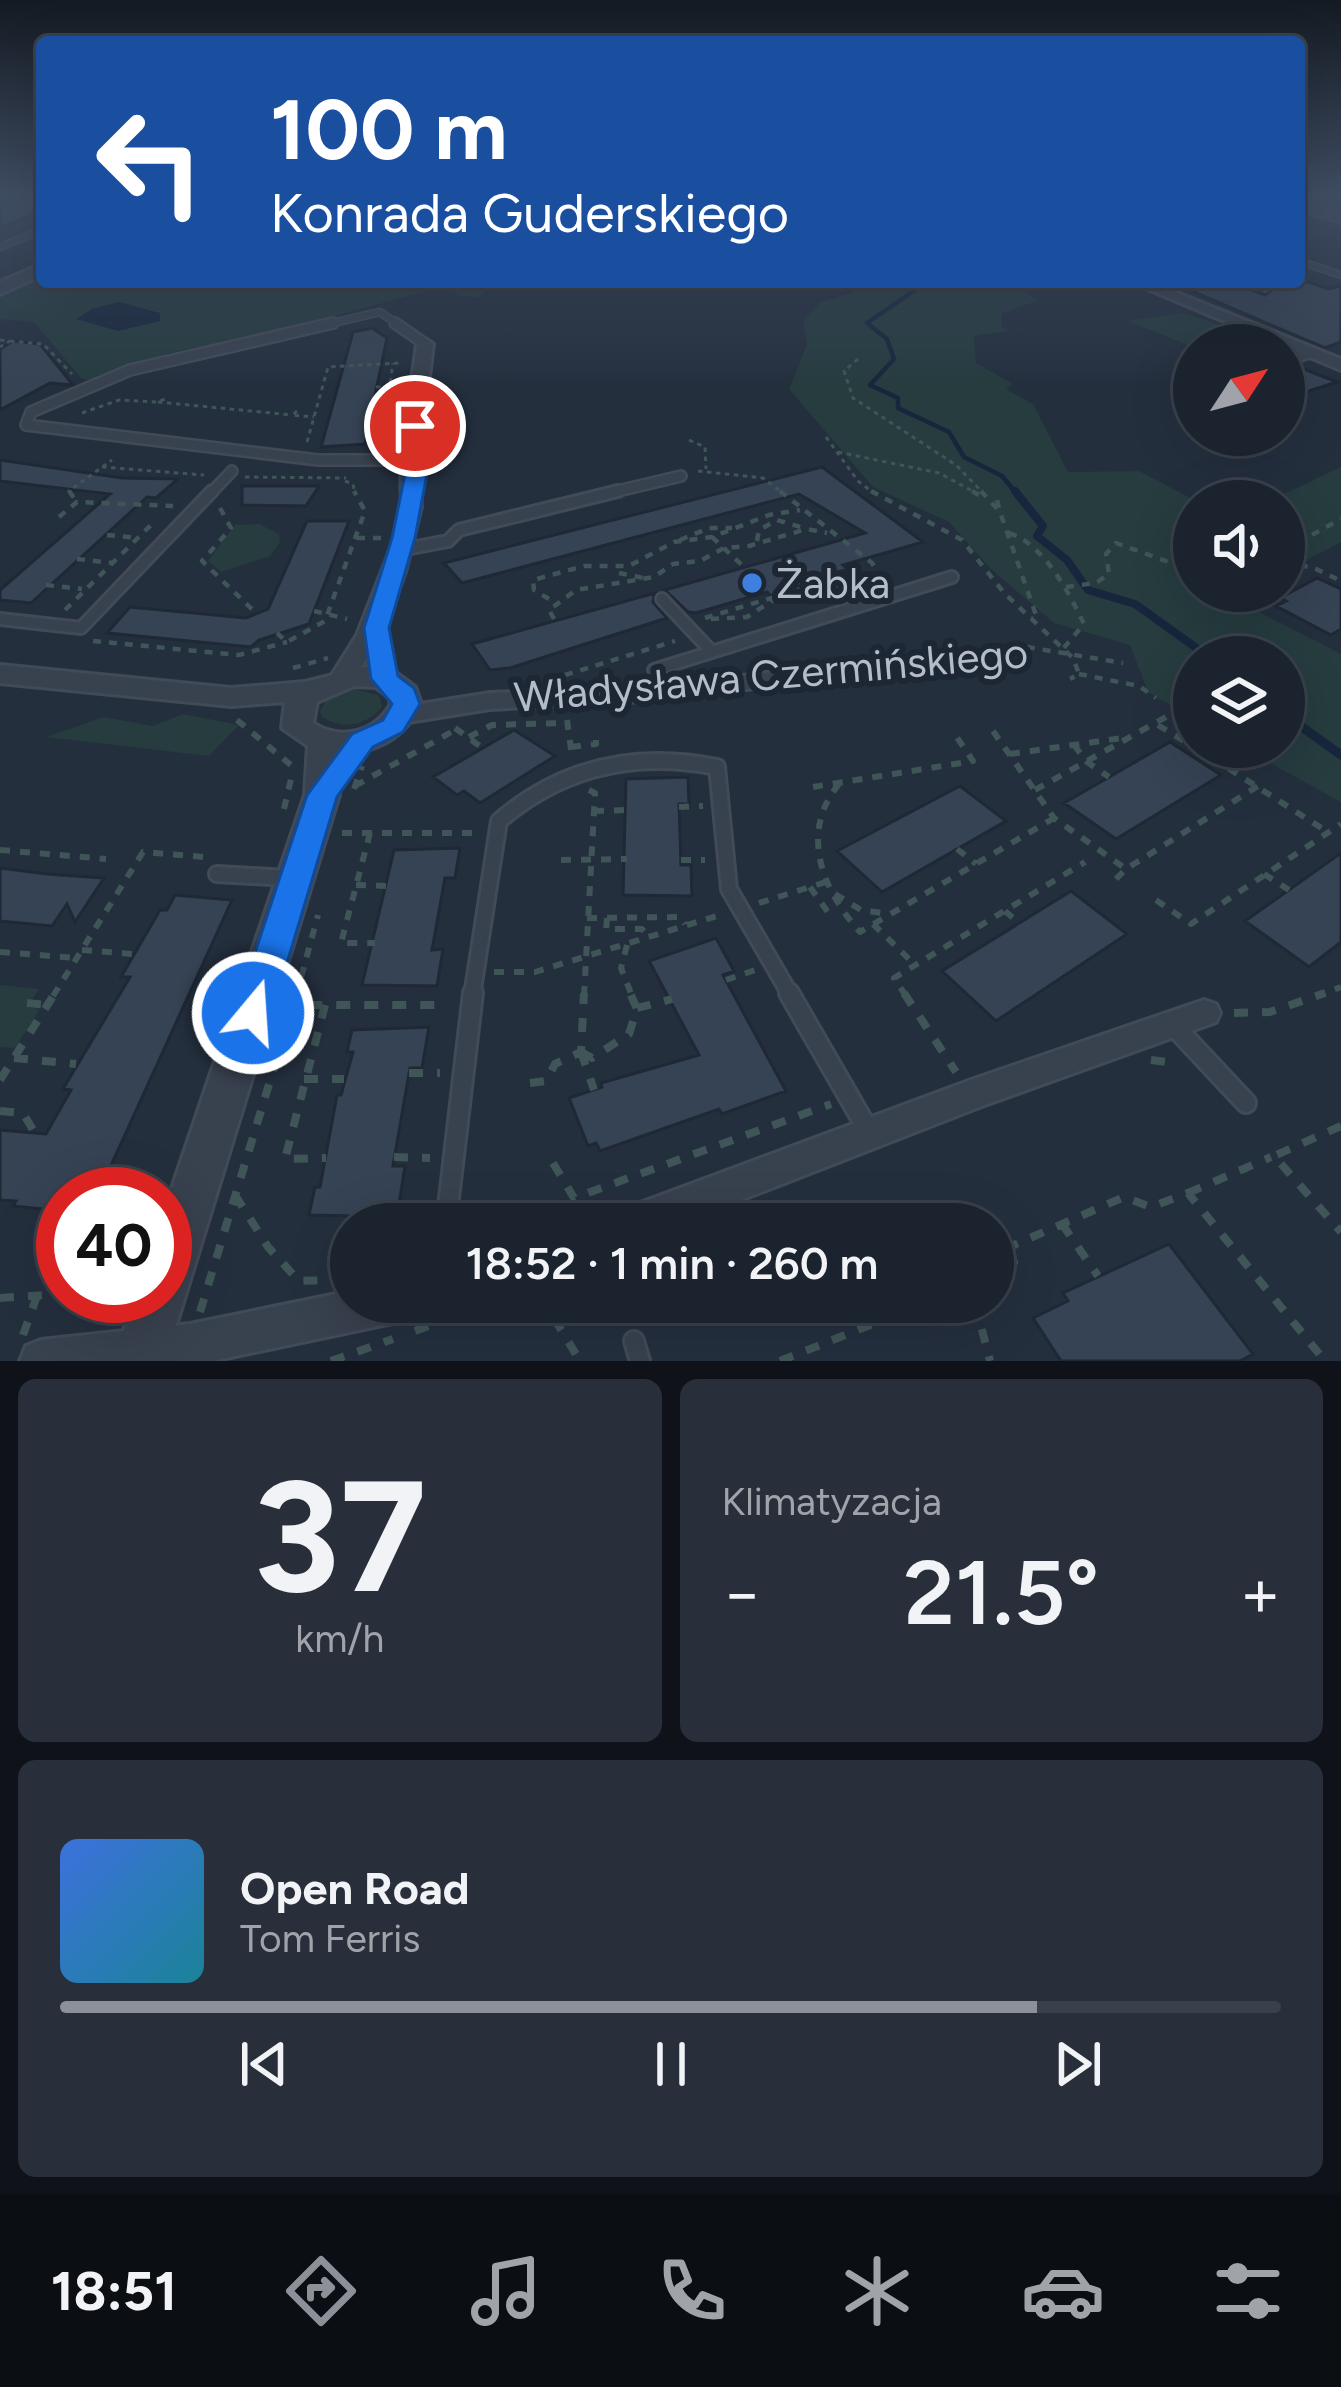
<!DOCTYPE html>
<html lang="pl">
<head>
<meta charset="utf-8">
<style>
	:root { --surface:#1b232e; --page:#282f3a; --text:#f1f3f6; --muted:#a0a4aa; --line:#39404a; --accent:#8c9099 }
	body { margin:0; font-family:Figtree,sans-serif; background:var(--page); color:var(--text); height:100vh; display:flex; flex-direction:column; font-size:45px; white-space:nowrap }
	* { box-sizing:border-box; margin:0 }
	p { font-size:39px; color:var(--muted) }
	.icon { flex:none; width:66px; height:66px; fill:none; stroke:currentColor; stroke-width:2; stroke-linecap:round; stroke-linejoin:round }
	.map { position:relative; height:1361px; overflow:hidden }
	.details { display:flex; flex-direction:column; gap:18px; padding:18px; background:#0f1319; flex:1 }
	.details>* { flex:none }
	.guide { position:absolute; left:36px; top:36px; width:1269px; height:252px; border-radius:12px; box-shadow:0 12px 48px #0002,0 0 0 3px var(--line); background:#1a4fa0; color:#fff; overflow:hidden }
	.needle { width:78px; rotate:54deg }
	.fabs { position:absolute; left:1173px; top:324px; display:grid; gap:24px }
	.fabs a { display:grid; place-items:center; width:132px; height:132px; border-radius:50%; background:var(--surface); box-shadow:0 12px 48px #0002,0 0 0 3px var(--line); font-size:60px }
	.speed { position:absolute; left:36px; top:1167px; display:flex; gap:24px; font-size:60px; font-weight:700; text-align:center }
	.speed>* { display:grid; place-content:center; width:156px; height:156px; border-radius:50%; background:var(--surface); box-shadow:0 12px 48px #0002,0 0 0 3px var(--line); line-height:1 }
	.speed .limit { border:18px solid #d22; background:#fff; color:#111 }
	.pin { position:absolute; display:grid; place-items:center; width:102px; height:102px; color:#fff; margin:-51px; border:6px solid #fff; border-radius:50%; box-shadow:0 3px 12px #0007 }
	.me { position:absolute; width:132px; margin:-66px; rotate:18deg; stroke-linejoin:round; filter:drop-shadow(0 0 9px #0008) }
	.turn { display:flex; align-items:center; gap:42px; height:252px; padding:0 36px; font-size:54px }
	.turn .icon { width:156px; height:156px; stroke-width:2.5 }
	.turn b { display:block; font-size:84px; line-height:102px }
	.big { font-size:90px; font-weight:600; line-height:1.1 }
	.details .widget { flex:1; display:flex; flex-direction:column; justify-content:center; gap:18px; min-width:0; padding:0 42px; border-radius:18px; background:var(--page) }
	.details .dial { align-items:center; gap:0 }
	.dial b { font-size:156px; line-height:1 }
	.song { display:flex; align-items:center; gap:36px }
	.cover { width:144px; height:144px; border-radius:18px; background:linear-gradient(135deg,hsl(220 70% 55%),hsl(190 70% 35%)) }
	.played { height:12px; border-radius:6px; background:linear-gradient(90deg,var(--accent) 80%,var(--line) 80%) }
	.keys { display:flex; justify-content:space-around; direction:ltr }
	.heat { display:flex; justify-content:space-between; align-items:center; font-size:66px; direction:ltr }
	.details .tiles { flex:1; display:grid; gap:18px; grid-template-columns:1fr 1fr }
	.widget:last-child { grid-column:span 2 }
	.trip { position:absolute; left:330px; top:1203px; width:684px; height:120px; border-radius:60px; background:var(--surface); box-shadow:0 12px 48px #0002,0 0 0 3px var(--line); font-weight:600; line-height:120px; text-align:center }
	.tabs { display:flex; height:192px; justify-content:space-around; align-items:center; background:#0b0e12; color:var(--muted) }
	.tabs .icon { width:84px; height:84px }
	.tabs .selected { color:var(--accent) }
	.tabs b { font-size:54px; color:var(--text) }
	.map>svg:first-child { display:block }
	.green { fill:#263c3f }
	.water { fill:#17263c }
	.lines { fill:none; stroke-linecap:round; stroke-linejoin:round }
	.stream-far2 { stroke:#17263c; stroke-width:4.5 }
	.stream-far1 { stroke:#17263c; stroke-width:8 }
	.stream { stroke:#17263c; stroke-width:9 }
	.building { fill:#364354; stroke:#1f2835; stroke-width:3 }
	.service-far4-casing { stroke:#414a57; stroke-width:9 }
	.service-far3-casing { stroke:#414a57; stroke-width:14 }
	.service-far2-casing { stroke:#414a57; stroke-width:16 }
	.service-far1-casing { stroke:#414a57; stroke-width:20 }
	.service-casing { stroke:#414a57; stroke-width:24 }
	.minor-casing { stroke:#414a57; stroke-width:6 }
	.tertiary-casing { stroke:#414a57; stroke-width:6 }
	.path-far3 { stroke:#3f5557; stroke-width:3; stroke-dasharray:4.5 4.5; stroke-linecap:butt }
	.path-far2 { stroke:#3f5557; stroke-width:4.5; stroke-dasharray:8 8; stroke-linecap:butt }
	.path-far1 { stroke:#3f5557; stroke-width:6; stroke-dasharray:10 10; stroke-linecap:butt }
	.path { stroke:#3f5557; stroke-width:8; stroke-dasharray:14 14; stroke-linecap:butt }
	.service-far4 { stroke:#38414e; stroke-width:6 }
	.service-far3 { stroke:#38414e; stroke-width:9 }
	.service-far2 { stroke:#38414e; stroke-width:10 }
	.service-far1 { stroke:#38414e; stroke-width:14 }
	.service { stroke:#38414e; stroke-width:18 }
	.minor { fill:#38414e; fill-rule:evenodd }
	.tertiary { fill:#38414e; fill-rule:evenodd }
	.route { fill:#1a73e8; stroke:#114b97; stroke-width:3 }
	.shop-dot { fill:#3f7fe0; stroke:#1d2633; stroke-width:4.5 }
	.labels { text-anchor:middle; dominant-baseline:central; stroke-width:12; stroke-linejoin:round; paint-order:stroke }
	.poi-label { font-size:42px; fill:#b4bcc9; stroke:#1d2633; text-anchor:start }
	.street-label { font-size:42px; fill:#b4bcc9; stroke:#1d2633 }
</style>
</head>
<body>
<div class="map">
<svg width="1341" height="1361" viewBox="0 0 1341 1361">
	<rect width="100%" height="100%" fill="#242f3e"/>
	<!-- green -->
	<path class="green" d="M42,276v6h454l-17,15 -20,-1 -11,-11 -154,42 -125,26 -76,29 -12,-4 -47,-56 -34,-3v-22z
		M864,282h143l32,18 -37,13v14l6,4 -34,5 2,27 37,21 -7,5 27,15 35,68 71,-1 57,30 -2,90h53l-13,8 107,55v148l-100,-55h43v-90h-90v62l-46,-27 -18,-47 -76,-22 -63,-54 -42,-47 -76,-35 -84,-98 18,-44 -4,-24 17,-18 39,-13z
		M1183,313l52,17 -50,14 -57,-23z
		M1341,467v75l-57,30v-71h-15z
		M259,524l20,10 1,8 -10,14 -49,16 -13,-11 27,-36z
		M349,688l30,7 3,12c-15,18 -38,23 -59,11l-3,-6 6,-13z
		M183,714l56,11 -30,31 -163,-19 58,-20 49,9z
		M0,985l39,4 -12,18 13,2 -25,39 -15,-1z"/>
	<!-- water -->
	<path class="water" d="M119,302l41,11v8l-42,10 -42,-12 16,-10z"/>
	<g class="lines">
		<!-- stream-far2 -->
		<path class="stream-far2" d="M897,282l18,8 -48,33 20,16 7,20 -24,26 28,13v10l51,24 15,25 38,19 15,18"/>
		<!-- stream-far1 -->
		<path class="stream-far1" d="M1015,491l28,35 -6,10 30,24 21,30 47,14 74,53"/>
		<!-- stream -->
		<path class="stream" d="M1284,714l57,41"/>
	</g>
	<!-- building -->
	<path class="building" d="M29,195h13v15l-42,18v-24l24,-2z
		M1171,282h72l3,6 19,7 7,-5 -3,-8h40l19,7 13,-3v56l-16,6z
		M372,328l15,10 -22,106 -44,3 32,-115z
		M13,341l27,3 33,41 -23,-2 -50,27v-61z
		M1296,366l41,16 -31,10 -22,-9v-13z
		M0,460l122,18 56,1 -22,19 -9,-1 -116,106 -31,-3v-10l110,-96 -110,-13z
		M822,467l101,75 -80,23 4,4 -76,27 -4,-4 -71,21 -8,-1 -23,-22 200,-57 -66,-39 -337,89 -18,-20z
		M242,486h77l-13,20 -64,-1z
		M307,521h42l-40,103 -50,16 -8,7 -144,-14 23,-26 116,11 22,-9z
		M1317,578l24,11v40l-10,6 -55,-29 10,-5 -6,-3z
		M655,593l-2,9 14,16 -157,50 -20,2 -18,-26z
		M514,730l41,26 -75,47 -16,-12 -7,4 -24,-18z
		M1170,742l51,33 -105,64 -52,-36z
		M688,777l1,27h-10l2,61h10l1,31 -69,-1 3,-116z
		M960,786l46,35 -124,71 -45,-41z
		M460,848l-5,30h-10l-13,72 11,-1 -6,37 -75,-1 32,-135z
		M1341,853v89l-32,25 -64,-46z
		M0,868l47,6 57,4 -29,44 -8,-18 -15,22 -52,-5z
		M1071,891l56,43 -131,87 -54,-50z
		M175,895l57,5 -134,294h-35v17l-50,-5 3,-5 -16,-1v-70l46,4 25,-44 -8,-1 67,-112h-9l39,-67h7z
		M716,938l18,33 -11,4 63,116 -64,23 -3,-5 -119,42 -4,-8 -8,3 -19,-48 33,-11 -1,-4 98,-28 -50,-94z
		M429,1027l-7,41h-12l-17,98h12l-8,51 -88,-2 6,-28h5l17,-92h4l12,-43h-6l5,-22z
		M1169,1244l84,110 -13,7h-179l-28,-43 35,-17 -5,-8z"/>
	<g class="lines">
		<defs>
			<path id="service-far4" d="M4,198l18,-3
				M0,247l42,-17
				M1299,261l42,14
				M1250,282l15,6
				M320,326l60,-14 20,14"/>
			<path id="service-far3" d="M333,323l-203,47 -99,42 -5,13 292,35h92
				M395,323l30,21
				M1284,361l28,-9
				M210,494l22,-23
				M605,494l76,-18"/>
			<path id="service-far2" d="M400,550l48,-9 11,-11 159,-39
				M662,599l50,53
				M0,619l81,9 131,-137
				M654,670l298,-93"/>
			<path id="service-far1" d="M217,874l71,4
				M472,996l27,-175c63,-54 137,-70 218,-54l12,122 62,107"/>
			<path id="service" d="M789,993l79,137
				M1174,1026l72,77
				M446,1224l27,-231
				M634,1341l6,20"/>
			<path id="minor" d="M1299,202l42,12v8l-42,-12z
				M1131,282h19l191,77v11z
				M425,339l8,5 -14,116 2,47 -16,65 -20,53 12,54 -4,5h-16l-8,-28 -19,27h-16l-4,-5 27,-43 38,-97 7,-31 -1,-47 16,-116z
				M891,659l12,7 -4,5 -255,30 -154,8 -88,14 -12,-8 12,-8 88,-14 154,-6z
				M1204,1000l12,4 4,9 -4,9 -234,84 -303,118h-66l6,-13 13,-5 339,-126z
				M351,1291v11h66l-6,14 -14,6 -185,39h-192l6,-15 15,-6 149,-16z"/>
			<path id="tertiary" d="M42,264v11l-42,19v-12z
				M0,665l231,23 74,-6 60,-15 31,6 19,14 6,17c-17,34 -43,48 -81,49l-1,42 -174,566h-52l23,-65h29v-87l140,-414 3,-49 -26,-18 3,-26 -54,4 -231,-23zM354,686l22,1 13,10 2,7c-16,29 -51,37 -78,19l4,-21z"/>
		</defs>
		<!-- service-far4 casing -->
		<use href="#service-far4" class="service-far4-casing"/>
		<!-- service-far3 casing -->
		<use href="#service-far3" class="service-far3-casing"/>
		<!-- service-far2 casing -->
		<use href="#service-far2" class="service-far2-casing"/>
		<!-- service-far1 casing -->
		<use href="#service-far1" class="service-far1-casing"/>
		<!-- service casing -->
		<use href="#service" class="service-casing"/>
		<!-- minor casing -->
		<use href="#minor" class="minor-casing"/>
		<!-- tertiary casing -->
		<use href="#tertiary" class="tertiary-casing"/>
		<!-- path-far3 -->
		<path class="path-far3" d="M0,340l10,1 -10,6
			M10,341l33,3 29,30
			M858,359l-14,12 9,27 103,67 28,29
			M376,387l25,-2
			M374,400l24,-1
			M158,402l134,13
			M297,411l-5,4 22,2
			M82,413l37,-13 39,2 9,-4
			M369,421l25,-1
			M374,421l12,-9 7,-49
			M826,437l32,44 17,13
			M689,440l16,7 1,22
			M307,442l21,-75 72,-4
			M838,452l101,21 39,21
			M102,467l102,8
			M698,471l65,7 21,16
			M245,477l101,1
			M345,481l8,3 2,10
			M71,494l-2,-3 43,-31"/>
		<!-- path-far2 -->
		<path class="path-far2" d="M69,491l8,11
			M780,491l92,72 9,15
			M871,491l91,49 43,54 68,64 6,16 -9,5
			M972,491l7,4
			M981,491l19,21 37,106 -6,1
			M997,500l3,12
			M220,508l11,20 -29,33 55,53
			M59,517l18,-15 96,4
			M1009,533c35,11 60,60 75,91l-22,26
			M107,535l31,3
			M712,537l32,30
			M357,538h25
			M680,540l29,-12h23
			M757,541l2,-11 18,-10 30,9
			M1284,550l57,-31
			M77,559l36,4
			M1284,562l30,6 27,13
			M619,573l24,5
			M860,582l18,-5
			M46,585l36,4
			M1066,587l30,-4 13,-9 -3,-20 10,-11 78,28
			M789,595h28l6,6
			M822,596l24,-18
			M549,599l-15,-9 -1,-10 51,-14h45l45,-24 38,-5 57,-22 31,-5
			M65,610l86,-85
			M314,611l33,8
			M705,618l146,-44
			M554,619l-5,-9 27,-20 78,-13 19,-13 27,-3 24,-13 25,-2 58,-17 20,4
			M711,619l36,-2 26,-17
			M277,633l10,9 38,-21 40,-110 -11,-20
			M93,641l146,14 48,-13
			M916,663l111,-16 96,16
			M293,668l35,-10
			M1079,674l60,12 17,12
			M565,675l110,-34"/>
		<!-- path-far1 -->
		<path class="path-far1" d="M237,720l55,46
			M567,720l5,36
			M1158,725l36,22
			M455,728l29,21
			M993,731l61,87 72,51 132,-83
			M469,737l23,-12 76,-2
			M1074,745l13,17 22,15
			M571,747l25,-3v-4
			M1195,747l131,84
			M1010,754l119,-17
			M839,784c-40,48 -17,106 21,148l194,-114
			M355,786l100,-56
			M813,787l160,-26 -17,-25
			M354,789l8,-23
			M1035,790l131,-73
			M679,807l24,-1
			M284,809l7,-30
			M594,811l34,-1
			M342,833h138
			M370,833l-29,110h34
			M957,849l19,15
			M0,850l106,9
			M561,860l66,-1
			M681,860h24
			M1264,874l25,16
			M1116,879l10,-10
			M356,885l32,1
			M810,887l20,28
			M835,894l26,16 29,4
			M1156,900l35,24 150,-100
			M759,903l70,-22
			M1005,911l14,12
			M587,918l93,-1 5,7
			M607,918l-1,11h36l7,8
			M873,924l42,41
			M627,945l-6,23 11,28
			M82,950l51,4
			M0,952l77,6
			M494,972h41l185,-57
			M726,980l29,-10
			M53,996l90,-144 61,5
			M296,996l22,-81
			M584,996l11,-203 -6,-3
			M906,996l-12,-18 191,-116
			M1316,996l25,-9"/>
		<!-- path -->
		<path class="path" d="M904,993l52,79
			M27,1003l20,2
			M293,1005l3,-12
			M325,1005l-40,154 41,-1
			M637,1008l35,-9
			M1234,1013l36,-1 55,-19
			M581,1052l11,6 37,-24 8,-25 -7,-16
			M581,1052l13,38
			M14,1058l62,6
			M1151,1060l24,3
			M409,1073h31
			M304,1079h40
			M0,1080l55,-87
			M530,1083l16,-2 9,-17 26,-12 3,-59
			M0,1111l23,2 13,22
			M1341,1126l-67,30 67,76
			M394,1157l36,1
			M553,1163l21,35 257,-94
			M1188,1193l83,-36
			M235,1195l33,52 31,34 31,-1
			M982,1213l7,11
			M1062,1224l36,52
			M993,1230l21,32 -21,11
			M1005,1249l119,-52 27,10 37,-14 137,168
			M0,1298l63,-4
			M532,1302l19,11 29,48
			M975,1302l15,59
			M200,1312l93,-307h154
			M415,1331l80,-29
			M23,1335l14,-39
			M331,1361l62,-22
			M780,1361l148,-59"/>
		<!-- service-far4 -->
		<use href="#service-far4" class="service-far4"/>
		<!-- service-far3 -->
		<use href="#service-far3" class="service-far3"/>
		<!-- service-far2 -->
		<use href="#service-far2" class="service-far2"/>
		<!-- service-far1 -->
		<use href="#service-far1" class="service-far1"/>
		<!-- service -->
		<use href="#service" class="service"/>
		<!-- minor -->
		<use href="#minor" class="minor"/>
		<!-- tertiary -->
		<use href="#tertiary" class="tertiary"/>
	</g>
	<!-- sky -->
	<linearGradient id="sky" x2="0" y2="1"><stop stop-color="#141a22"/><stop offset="0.51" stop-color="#3f4d63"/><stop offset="1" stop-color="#3f4d63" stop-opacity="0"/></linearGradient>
	<rect width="1341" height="385" fill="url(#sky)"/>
	<!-- route -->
	<path class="route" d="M408,422l16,4 -4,34 7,14 -12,64 -26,90 9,48 16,12 6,16 -17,28 -30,15 -36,50 -65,216 -6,11 -13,4 -13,-4 -5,-11 72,-218 45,-61 31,-14 9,-16 -21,-25 -7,-51 28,-90 13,-64 -6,-14z"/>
	<!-- markers -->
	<circle class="shop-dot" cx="752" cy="583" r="12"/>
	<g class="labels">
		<!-- poi labels -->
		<g class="poi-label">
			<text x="776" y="583">Żabka</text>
		</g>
		<!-- street labels -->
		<g class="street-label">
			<text transform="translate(771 675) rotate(-5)">Władysława Czermińskiego</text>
		</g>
	</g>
</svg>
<div class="fabs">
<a><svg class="needle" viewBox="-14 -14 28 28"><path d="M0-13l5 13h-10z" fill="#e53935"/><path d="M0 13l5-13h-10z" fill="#a0a4aa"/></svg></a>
<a><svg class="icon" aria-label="sound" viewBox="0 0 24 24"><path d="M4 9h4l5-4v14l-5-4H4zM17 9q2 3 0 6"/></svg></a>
<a><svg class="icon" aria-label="layers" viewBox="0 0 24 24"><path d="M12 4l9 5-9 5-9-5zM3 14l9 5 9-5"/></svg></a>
</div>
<div class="speed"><div class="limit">40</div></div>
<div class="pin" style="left:415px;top:426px;background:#d93025"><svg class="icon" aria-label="arrive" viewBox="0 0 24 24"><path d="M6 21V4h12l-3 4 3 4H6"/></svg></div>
<svg class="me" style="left:253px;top:1013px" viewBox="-20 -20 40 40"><circle r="17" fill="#1a73e8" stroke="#fff" stroke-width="3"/><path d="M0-11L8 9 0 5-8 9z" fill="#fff"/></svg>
<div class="trip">18:52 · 1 min · 260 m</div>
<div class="guide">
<div class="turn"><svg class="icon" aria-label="left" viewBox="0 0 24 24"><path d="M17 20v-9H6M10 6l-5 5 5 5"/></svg><div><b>100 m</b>Konrada Guderskiego</div></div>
</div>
</div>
<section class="details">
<div class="tiles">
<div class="widget dial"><b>37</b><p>km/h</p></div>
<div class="widget"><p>Klimatyzacja</p>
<div class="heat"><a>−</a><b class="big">21.5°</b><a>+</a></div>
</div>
<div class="widget">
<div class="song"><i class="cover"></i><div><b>Open Road</b><p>Tom Ferris</p></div></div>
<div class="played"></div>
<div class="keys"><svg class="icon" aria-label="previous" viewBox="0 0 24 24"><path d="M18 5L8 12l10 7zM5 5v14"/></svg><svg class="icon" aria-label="pause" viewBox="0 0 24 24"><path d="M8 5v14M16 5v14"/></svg><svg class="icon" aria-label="next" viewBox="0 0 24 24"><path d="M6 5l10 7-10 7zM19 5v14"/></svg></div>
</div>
</div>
</section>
<nav class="tabs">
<b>18:51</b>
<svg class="icon selected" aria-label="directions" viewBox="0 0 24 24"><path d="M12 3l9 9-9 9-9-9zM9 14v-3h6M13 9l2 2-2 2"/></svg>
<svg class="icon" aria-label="music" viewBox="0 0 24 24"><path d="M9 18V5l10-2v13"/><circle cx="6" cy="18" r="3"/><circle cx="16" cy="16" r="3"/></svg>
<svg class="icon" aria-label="phone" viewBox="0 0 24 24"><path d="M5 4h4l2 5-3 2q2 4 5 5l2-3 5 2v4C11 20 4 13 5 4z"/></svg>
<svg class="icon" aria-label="climate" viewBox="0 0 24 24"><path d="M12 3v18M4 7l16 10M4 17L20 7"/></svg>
<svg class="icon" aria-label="car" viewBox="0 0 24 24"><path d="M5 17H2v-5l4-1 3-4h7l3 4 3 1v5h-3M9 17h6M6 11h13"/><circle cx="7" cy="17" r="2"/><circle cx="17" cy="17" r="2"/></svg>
<svg class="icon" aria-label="filters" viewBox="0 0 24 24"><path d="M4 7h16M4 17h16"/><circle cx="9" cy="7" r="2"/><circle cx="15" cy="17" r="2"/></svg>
</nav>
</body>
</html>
